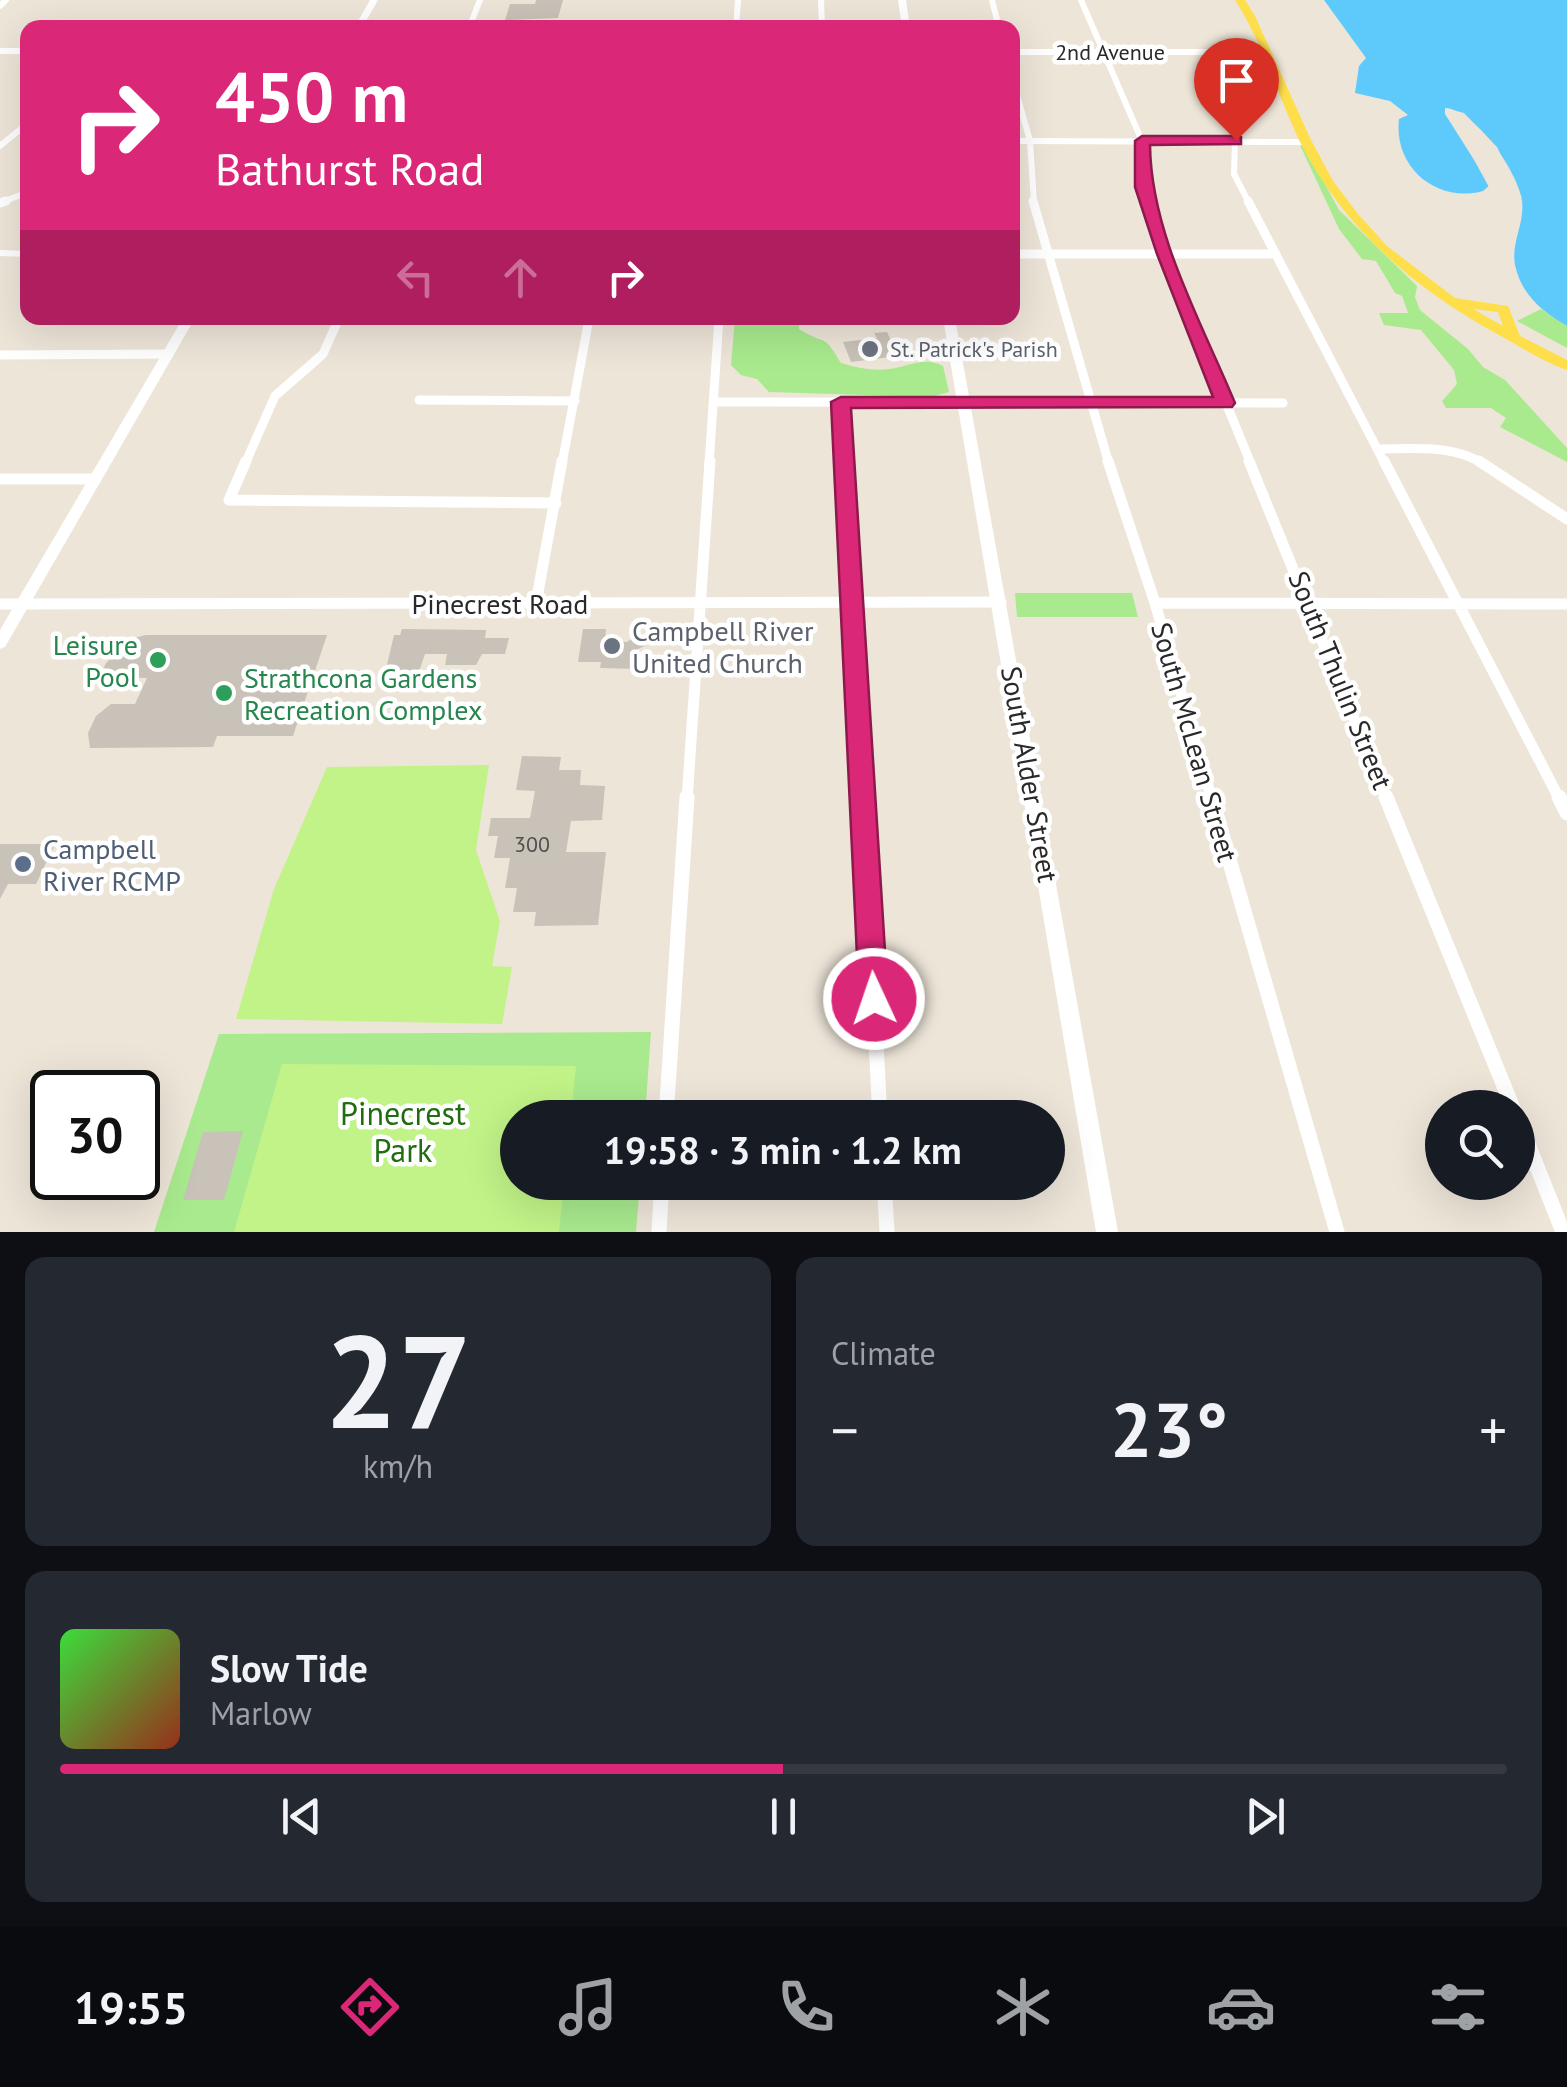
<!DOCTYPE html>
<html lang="en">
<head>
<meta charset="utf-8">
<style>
	:root { --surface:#171b24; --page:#242831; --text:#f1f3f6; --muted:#9ea1a6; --line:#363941; --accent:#db2777 }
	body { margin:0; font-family:"PT Sans",sans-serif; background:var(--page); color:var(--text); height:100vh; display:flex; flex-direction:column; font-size:38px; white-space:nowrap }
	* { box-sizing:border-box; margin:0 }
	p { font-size:32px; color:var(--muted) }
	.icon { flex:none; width:55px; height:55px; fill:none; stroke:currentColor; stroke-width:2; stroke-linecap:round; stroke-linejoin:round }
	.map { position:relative; height:1232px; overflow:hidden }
	.panel { display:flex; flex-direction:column; gap:25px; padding:25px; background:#0d0f14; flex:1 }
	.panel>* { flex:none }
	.hud { position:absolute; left:20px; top:20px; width:1000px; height:305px; border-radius:20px; box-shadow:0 10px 40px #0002; background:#db2777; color:#fff; overflow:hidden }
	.fabs { position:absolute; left:1425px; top:1090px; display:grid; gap:20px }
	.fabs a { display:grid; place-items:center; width:110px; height:110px; border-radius:50%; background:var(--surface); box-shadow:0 10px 40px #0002; font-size:50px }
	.speed { position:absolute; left:30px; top:1070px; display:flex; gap:20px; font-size:50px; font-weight:700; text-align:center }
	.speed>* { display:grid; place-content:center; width:130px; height:130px; border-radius:50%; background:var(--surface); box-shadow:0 10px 40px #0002; line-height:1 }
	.speed .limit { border:5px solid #111; border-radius:15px; background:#fff; color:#111 }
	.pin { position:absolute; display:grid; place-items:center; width:85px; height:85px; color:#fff; margin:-102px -42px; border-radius:50% 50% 50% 0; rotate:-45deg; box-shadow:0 0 10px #0007 }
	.pin .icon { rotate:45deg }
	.me { position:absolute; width:110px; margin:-55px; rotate:357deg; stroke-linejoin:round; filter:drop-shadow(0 0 8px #0008) }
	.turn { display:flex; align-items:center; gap:35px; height:210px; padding:0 30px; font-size:45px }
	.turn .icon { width:130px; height:130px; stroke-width:2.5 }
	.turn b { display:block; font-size:70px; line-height:85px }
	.lanes { display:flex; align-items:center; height:95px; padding:0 30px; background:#0003; justify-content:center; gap:50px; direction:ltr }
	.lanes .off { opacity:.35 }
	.big { font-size:75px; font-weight:800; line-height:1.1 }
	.panel .tile { flex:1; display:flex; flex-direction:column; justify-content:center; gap:15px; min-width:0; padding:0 35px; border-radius:20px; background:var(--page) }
	.panel .dial { align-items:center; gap:0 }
	.dial b { font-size:130px; line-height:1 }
	.song { display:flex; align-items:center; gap:30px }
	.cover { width:120px; height:120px; border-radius:15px; background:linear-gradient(135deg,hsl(120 70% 55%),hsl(10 70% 35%)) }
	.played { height:10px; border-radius:5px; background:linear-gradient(90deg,var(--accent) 50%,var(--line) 50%) }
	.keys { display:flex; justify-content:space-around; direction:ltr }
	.heat { display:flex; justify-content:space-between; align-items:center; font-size:55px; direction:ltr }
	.panel .tiles { flex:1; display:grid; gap:25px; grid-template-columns:1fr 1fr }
	.tile:last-child { grid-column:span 2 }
	.trip { position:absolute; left:500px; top:1100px; width:565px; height:100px; border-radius:50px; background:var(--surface); box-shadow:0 10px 40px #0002; font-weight:800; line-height:100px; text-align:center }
	.tab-bar { display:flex; height:160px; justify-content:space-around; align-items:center; background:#090b0e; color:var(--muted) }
	.tab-bar .icon { width:70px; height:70px }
	.tab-bar .active { color:var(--accent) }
	.tab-bar b { font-size:45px; color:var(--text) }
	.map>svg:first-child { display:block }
	.green { fill:#a9ea8e }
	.pitch { fill:#c1f388 }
	.water { fill:#5ecafc }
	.pier { fill:#ede5d8 }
	.building { fill:#c8c2b8 }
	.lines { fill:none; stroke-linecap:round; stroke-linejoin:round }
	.street-far3 { stroke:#fff; stroke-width:6 }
	.street-far2 { stroke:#fff; stroke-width:9 }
	.street-far1 { stroke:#fff; stroke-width:11 }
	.street { stroke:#fff; stroke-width:15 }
	.secondary { fill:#fff; fill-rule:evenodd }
	.primary { fill:#ffde4b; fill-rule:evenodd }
	.route { fill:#db2777; stroke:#8e194d; stroke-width:2.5 }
	.worship-dot { fill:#6b7280; stroke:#fff; stroke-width:4 }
	.leisure-dot { fill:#2e9e5b; stroke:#fff; stroke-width:4 }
	.service-dot { fill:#5c6f8a; stroke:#fff; stroke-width:4 }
	.labels { text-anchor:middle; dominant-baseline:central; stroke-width:9; stroke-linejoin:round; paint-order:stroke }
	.far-street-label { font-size:22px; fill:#292929; stroke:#fff }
	.far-worship-label { font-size:22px; fill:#5b616d; stroke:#fff; text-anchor:start }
	.number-label { font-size:22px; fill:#514f4d }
	.street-label { font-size:28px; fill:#292929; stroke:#fff }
	.worship-label { font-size:28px; fill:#5b616d; stroke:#fff; text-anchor:start }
	.leisure-label { font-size:28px; fill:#27864d; stroke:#fff; text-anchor:end }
	.service-label { font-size:28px; fill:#4e5e75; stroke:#fff; text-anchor:start }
	.near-park-label { font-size:32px; fill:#206d11; stroke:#fff }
</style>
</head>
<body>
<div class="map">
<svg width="1567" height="1232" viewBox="0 0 1567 1232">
	<rect width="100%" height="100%" fill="#ede5d8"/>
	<!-- green -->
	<path class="green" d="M1300,145l5,2 34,63 78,76 -2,11 5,13 48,39 15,18 22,13 62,68v14l-67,-35 6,-9 -15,-10h-45l-4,-7 15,-17 -3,-14 -33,-40 -37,-5 -5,-12h29l-6,-17 -7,-3 -19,-32 -14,-2 -23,-30z
		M1541,309l26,17v22l-50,-27z
		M735,318h70l-6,4v7c29,18 23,2 42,34 16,5 32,8 48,6 20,-2 34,-13 54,-3l6,26 -18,5 -162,-5 -12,-13 -16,-4 -10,-10z
		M1015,593h117l6,24h-121z
		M651,1032l-6,85 -127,1v64l122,1 -4,49h-482l65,-198z"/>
	<!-- pitch -->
	<path class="pitch" d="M489,765l-13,85 24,71 -8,45 20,1 -10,57 -266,-5 38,-130 53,-122z
		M282,1064l294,2 -5,51 -53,1v64l46,1 -5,49h-325z"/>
	<!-- water -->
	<path class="water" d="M1324,0h243v326c-23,-14 -43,-28 -51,-57 -7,-24 9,-44 6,-68 -4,-30 -46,-89 -76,-93l44,81c-49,18 -97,-19 -91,-70l9,-4 -18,-14 -35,-8 4,-27 7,-8z"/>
	<!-- pier -->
	<path class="pier" d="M1445,108l19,5 33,34 25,51 -6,-1 -23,-47 -20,-22 -23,-15 45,71 -3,9 -10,-1 8,-7 -45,-71z"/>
	<!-- building -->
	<path class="building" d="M536,0h27l-5,18 -53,2 5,-16h25z
		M887,332l11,24 -47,6 -8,-20 34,-4 -3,-5z
		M402,629l84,1 -1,8h24l-4,16h-23l-6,11h-31l2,-11h-22l-11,32h-32l12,-51h6z
		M583,629h23l-1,13h22l10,-7 12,9 -11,5 -2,20 -36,-1 1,-6h-23z
		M146,635h181l-34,101h-76l-4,11 -123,1 -2,-15 8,-17 15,-12h24l12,-26 -36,-1 -7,-10 2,-4 7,-7 13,-1 8,-17z
		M522,756l39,1 -2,13h22l-1,15 25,1 -3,34 -31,1 -5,31h40l-8,73 -64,1 2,-14h-23l4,-24h-12l5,-30h-16l4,-22h-10l3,-18h39l5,-27 -19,-1z
		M0,844h55l-19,40h-28l-8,15z
		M243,1131l-19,69h-41l20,-68z"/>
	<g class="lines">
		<!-- street-far3 -->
		<path class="street-far3" d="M821,0l1,28
			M992,0l7,28
			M1081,0l61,141 1,46 5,16
			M0,6l6,-6
			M469,28l11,-28
			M736,28l2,-28
			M0,51h28
			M1012,77l18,64 4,62
			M1235,140l-1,34 15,29
			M1012,141l294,1
			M0,146l28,-23
			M0,203l28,-11"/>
		<!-- street-far2 -->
		<path class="street-far2" d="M1033,201l76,263
			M1148,201l17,53 86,210
			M1248,201l137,263
			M0,203l6,-2
			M1012,254h264
			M338,319l266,-1
			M0,355l169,-1
			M419,400l156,1
			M714,402l569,1
			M841,402l3,62
			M1377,449c35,0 76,-5 106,15
			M245,464l30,-68 48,-42 16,-36
			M562,464l27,-145
			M709,464l10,-146"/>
		<!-- street-far1 -->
		<path class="street-far1" d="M246,461l-17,39 327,3
			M844,461l19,339
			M1108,461l47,142 57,197
			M1249,461l138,339
			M1384,461l176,339
			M1479,461l88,58
			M0,479h96
			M536,603l26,-142
			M1155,603l412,1
			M0,604l1001,-2
			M687,800l23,-339"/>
		<!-- street -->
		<path class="street" d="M863,797l17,321
			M1211,797l126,435
			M1386,797l127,311
			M1559,797l8,16
			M666,1118l21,-321
			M1518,1119l45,113
			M884,1182l3,50
			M659,1232l3,-50"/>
		<!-- secondary -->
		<path class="secondary" d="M370,0h8l-16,28h-8z
			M898,0h8l4,28h-8z
			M1012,49h255l4,3 -4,3h-255z
			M0,250l28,1v6l-28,-1z
			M183,318h12l-190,329 -5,2v-19z
			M943,318h12l163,914h-22z"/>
		<!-- primary -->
		<path class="primary" d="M1235,0h10l10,16 56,124 22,41 25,33 29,32 68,52 53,8 12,30 47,24v10c-24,-8 -46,-23 -68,-35 -86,-47 -156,-107 -200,-195 -22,-47 -36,-96 -64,-140zM1473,309l25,3 5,14z"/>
	</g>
	<!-- route -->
	<path class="route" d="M1236,136l5,1v7l-91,1c1,89 51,176 85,258l-3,4 -381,1 37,591 -4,9 -10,4 -11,-4 -4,-9 -28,-597 10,-5h372l-56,-143 -22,-67v-46l7,-5z"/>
	<!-- markers -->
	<g class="worship-dot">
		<circle cx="870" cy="349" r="10"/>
		<circle cx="612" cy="646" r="10"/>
	</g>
	<g class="leisure-dot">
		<circle cx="158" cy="660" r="10"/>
		<circle cx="224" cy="693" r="10"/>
	</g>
	<circle class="service-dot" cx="23" cy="864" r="10"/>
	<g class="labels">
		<!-- far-street labels -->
		<g class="far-street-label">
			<text x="1110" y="52">2nd Avenue</text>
		</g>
		<!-- far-worship labels -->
		<g class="far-worship-label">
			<text x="890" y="349">St. Patrick's Parish</text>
		</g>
		<!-- number labels -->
		<g class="number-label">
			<text x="532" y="844">300</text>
		</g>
		<!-- street labels -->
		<g class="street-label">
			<text x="500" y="603">Pinecrest Road</text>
			<text transform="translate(1341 680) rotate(68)">South Thulin Street</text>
			<text transform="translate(1195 742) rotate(74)">South McLean Street</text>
			<text transform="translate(1030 774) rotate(80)">South Alder Street</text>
		</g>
		<!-- worship labels -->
		<g class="worship-label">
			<text x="632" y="630">Campbell River<tspan x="632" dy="32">United Church</tspan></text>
		</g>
		<!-- leisure labels -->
		<g class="leisure-label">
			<text x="138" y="644">Leisure<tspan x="138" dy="32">Pool</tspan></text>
			<text x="244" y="677" text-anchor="start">Strathcona Gardens<tspan x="244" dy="32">Recreation Complex</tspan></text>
		</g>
		<!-- service labels -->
		<g class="service-label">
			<text x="43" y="848">Campbell<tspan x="43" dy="32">River RCMP</tspan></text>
		</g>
		<!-- near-park labels -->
		<g class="near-park-label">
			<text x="403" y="1113">Pinecrest<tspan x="403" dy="37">Park</tspan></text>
		</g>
	</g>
</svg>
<div class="fabs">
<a><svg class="icon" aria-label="search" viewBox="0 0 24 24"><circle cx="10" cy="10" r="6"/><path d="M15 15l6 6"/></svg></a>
</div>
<div class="speed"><div class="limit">30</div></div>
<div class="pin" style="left:1236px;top:140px;background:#d93025"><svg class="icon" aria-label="arrive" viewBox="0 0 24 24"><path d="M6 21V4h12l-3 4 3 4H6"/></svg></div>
<svg class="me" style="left:874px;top:999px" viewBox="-20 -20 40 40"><circle r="17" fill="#db2777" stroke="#fff" stroke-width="3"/><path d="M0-11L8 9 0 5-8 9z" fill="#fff"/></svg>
<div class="trip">19:58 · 3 min · 1.2 km</div>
<div class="hud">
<div class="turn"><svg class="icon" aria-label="right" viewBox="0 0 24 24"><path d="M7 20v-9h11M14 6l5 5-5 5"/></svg><div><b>450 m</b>Bathurst Road</div></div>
<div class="lanes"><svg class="icon off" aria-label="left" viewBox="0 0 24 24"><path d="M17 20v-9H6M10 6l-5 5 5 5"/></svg><svg class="icon off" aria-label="ahead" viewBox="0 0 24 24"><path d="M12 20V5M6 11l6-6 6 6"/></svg><svg class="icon" aria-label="right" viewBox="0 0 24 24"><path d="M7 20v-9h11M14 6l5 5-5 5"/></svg></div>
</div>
</div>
<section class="panel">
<div class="tiles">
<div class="tile dial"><b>27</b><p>km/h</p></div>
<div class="tile"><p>Climate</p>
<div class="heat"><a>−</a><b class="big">23°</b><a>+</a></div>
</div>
<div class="tile">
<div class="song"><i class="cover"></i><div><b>Slow Tide</b><p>Marlow</p></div></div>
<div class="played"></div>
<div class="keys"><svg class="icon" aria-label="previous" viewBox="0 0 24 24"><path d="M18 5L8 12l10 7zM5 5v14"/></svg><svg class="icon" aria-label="pause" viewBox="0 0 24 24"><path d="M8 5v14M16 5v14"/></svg><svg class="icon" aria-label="next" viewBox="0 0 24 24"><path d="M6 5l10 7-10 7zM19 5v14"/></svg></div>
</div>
</div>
</section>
<nav class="tab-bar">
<b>19:55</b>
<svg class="icon active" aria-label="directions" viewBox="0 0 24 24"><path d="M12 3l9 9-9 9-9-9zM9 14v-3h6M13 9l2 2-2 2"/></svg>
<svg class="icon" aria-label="music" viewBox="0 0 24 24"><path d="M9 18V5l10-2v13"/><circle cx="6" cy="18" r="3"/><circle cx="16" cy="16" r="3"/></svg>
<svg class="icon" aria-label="phone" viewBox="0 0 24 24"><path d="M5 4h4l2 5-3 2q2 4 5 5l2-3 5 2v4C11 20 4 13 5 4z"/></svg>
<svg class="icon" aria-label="climate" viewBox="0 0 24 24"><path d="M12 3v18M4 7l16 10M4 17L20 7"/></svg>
<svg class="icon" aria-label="car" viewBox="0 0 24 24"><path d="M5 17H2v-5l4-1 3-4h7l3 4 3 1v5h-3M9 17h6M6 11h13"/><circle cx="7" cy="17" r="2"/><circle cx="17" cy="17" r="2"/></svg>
<svg class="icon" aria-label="filters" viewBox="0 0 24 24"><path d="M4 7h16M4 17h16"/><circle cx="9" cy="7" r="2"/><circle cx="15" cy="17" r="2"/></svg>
</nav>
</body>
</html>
